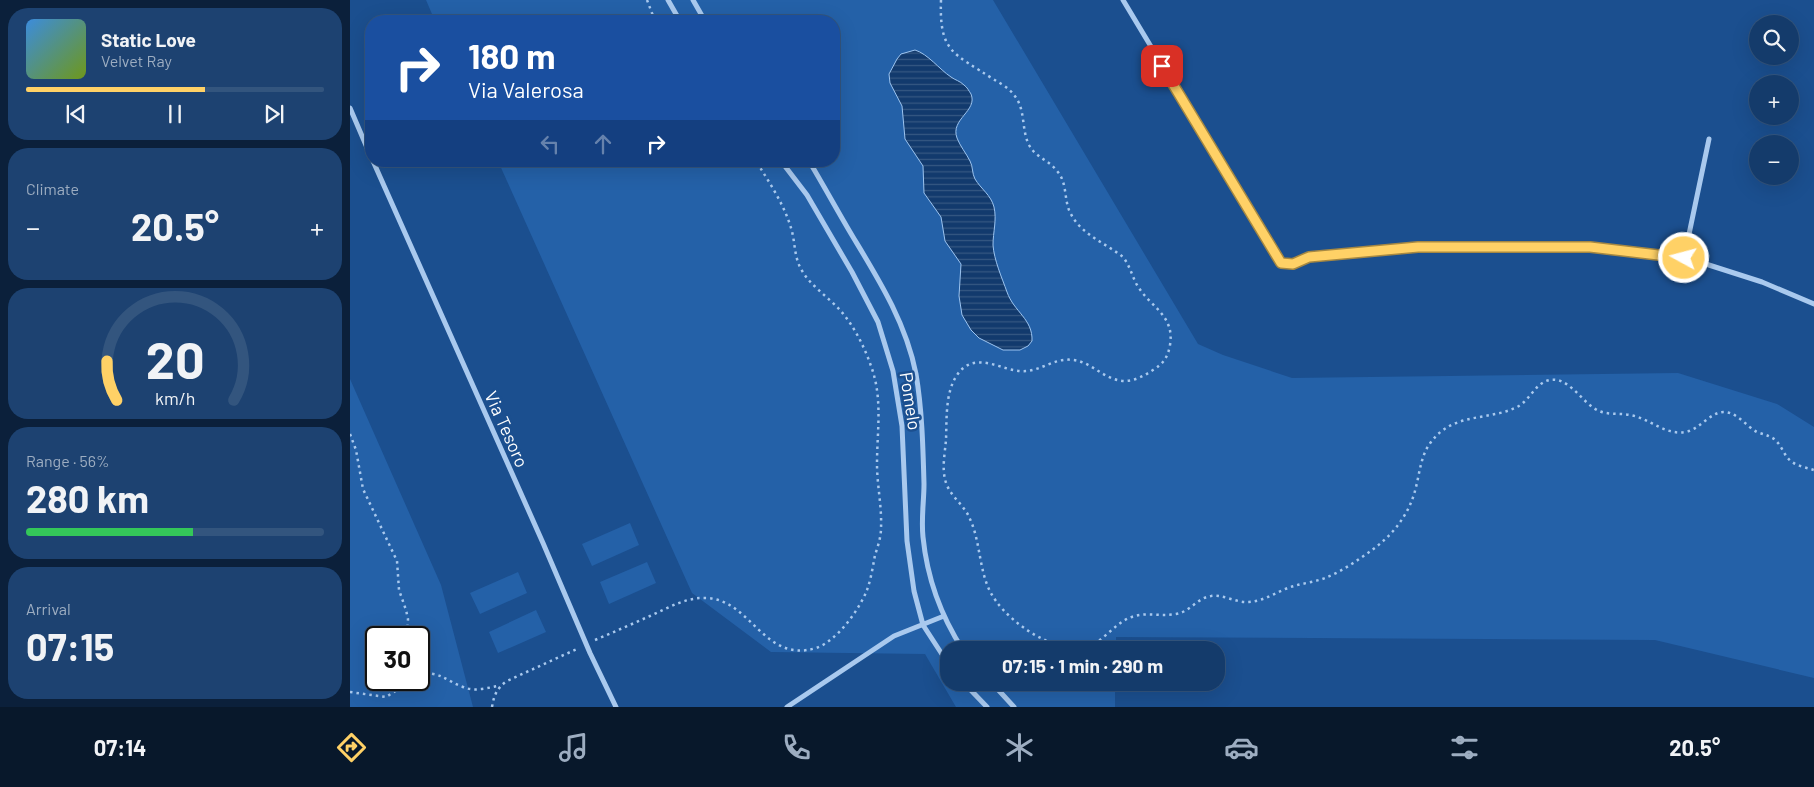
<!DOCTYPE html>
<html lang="en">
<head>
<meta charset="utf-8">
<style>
	:root { --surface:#143b6b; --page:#1d4271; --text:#f1f3f6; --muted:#9dadc1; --line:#33557e; --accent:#ffd166 }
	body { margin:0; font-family:Barlow,sans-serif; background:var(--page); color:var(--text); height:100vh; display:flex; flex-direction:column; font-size:19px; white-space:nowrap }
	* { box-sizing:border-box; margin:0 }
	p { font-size:16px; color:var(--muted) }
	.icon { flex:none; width:28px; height:28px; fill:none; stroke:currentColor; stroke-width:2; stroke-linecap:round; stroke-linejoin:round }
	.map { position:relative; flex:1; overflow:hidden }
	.side { display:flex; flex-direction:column; gap:8px; padding:8px; background:#0b203b; width:350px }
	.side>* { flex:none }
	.top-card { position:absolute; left:15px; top:15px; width:475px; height:152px; border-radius:20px; box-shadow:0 5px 20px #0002,0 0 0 1px var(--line); background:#1a4fa0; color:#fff; overflow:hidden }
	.tools { position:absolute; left:1399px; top:15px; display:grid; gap:10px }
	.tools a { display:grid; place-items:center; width:50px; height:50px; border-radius:50%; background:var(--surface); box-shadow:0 5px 20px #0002,0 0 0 1px var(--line); font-size:25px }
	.speed { position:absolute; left:15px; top:626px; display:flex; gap:10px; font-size:25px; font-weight:700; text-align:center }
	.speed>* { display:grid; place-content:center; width:65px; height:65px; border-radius:50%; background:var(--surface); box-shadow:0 5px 20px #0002,0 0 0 1px var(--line); line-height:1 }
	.speed .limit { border:2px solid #111; border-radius:8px; background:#fff; color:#111 }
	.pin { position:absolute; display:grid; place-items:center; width:42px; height:42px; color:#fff; margin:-21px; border-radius:10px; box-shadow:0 2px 8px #0006 }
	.me { position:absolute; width:55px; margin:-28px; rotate:277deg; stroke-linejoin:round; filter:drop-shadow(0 0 4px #0008) }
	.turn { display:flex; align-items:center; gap:18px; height:105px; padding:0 20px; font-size:22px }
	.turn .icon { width:65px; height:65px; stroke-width:2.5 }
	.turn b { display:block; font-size:35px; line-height:42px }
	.lanes { display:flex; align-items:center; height:48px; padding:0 20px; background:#0003; justify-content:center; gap:25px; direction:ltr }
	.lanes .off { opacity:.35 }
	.big { font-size:38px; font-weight:700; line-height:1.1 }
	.side .widget { flex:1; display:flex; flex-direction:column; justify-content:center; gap:8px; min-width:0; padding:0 18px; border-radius:20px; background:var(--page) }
	.side .dial { align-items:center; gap:0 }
	.dial svg { height:130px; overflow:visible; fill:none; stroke:var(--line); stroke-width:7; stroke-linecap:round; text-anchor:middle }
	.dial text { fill:var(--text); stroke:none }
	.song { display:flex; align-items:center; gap:15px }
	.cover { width:60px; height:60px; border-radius:8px; background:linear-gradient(135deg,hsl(210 70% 55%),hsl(80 70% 35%)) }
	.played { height:5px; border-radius:2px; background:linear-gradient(90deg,var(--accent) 60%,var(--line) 60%) }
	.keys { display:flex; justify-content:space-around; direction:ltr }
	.heat { display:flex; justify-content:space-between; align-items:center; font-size:28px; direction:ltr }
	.charge { height:8px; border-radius:4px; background:linear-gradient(90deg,#34c759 56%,var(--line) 0) }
	.trip { position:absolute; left:590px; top:641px; width:285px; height:50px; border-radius:20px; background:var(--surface); box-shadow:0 5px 20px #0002,0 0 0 1px var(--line); font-weight:700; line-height:50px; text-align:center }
	.dock { display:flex; height:80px; justify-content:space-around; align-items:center; background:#08182b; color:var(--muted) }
	.dock .icon { width:35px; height:35px }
	.dock .selected { color:var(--accent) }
	.dock b { font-size:22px; color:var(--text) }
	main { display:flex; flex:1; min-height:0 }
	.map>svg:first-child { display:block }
	.grass { fill:#2461a8; fill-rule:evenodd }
	.water { fill:url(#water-rules); stroke:#9cc4f0 }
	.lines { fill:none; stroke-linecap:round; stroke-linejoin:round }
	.path { stroke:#a9c9ee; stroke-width:2.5; stroke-dasharray:2.5 4; stroke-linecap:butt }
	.street { stroke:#a9c9ee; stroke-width:5 }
	.route-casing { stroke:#a68842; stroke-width:12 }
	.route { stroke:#ffd166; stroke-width:9 }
	.labels { text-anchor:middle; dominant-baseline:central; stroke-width:5; stroke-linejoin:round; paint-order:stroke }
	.street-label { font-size:18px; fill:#fff; stroke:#1b4f8f }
</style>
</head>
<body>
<main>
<section class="side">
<div class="widget">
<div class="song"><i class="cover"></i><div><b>Static Love</b><p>Velvet Ray</p></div></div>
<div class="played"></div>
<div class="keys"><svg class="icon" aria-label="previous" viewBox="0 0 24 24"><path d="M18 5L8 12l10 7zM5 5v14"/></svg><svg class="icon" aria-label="pause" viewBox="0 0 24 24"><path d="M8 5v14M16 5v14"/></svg><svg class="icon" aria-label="next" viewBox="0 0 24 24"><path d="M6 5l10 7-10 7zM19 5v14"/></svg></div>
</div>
<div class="widget"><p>Climate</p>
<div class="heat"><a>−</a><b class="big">20.5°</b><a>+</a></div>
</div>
<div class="widget dial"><svg viewBox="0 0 100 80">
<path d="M14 69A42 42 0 1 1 86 69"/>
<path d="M14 69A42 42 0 0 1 8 45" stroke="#ffd166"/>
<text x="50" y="56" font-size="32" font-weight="700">20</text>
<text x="50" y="72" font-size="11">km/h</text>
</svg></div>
<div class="widget"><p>Range · 56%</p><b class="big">280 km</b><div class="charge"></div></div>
<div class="widget"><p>Arrival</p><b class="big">07:15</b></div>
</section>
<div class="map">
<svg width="1464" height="707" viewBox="0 0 1464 707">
	<defs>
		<pattern id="water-rules" width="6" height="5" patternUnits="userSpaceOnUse" patternTransform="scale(1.25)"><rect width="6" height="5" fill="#123a6d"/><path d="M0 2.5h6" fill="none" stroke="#365883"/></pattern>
	</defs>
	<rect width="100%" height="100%" fill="#1b4f8f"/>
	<!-- grass -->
	<path class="grass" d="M76,0h567l205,344 25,11 69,23 386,-5 99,31 37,23v251l-159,-38 -539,-3v13h-167v32l166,1v24h-159l-31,-53 -154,-2 -79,-59 -194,-432h336v-140h-399z
		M0,379l91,206 32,122h-123zM26,638h43v42h-43z
		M280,523l9,22 -47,21 -10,-22z
		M297,562l9,21 -47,21 -9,-22z
		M168,572l9,21 -47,21 -10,-21z
		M186,610l10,22 -48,21 -9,-21z"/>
	<!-- water -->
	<path class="water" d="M565,50c13,4 24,19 36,27 4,3 9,4 13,8 3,2 5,6 7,9 7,17 -21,25 -14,44 3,8 9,15 13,23 3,5 2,13 5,18 6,10 16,16 19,28 3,13 -1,25 -1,38 1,15 9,33 14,47 7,20 26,27 25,49l-4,5 -8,4h-17l-24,-12 -8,-8 -9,-15 -3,-19 2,-32 -16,-23 -4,-24 -17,-24 -1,-27 -18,-27 -3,-33 -12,-23 -1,-9 8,-15 4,-5z"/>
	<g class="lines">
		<!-- path -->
		<path class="path" d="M297,0l8,21
			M591,0c-2,53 13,53 52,79 7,4 16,9 21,16 12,14 7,34 15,50 7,13 20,15 28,26 10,11 7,26 12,39 10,24 35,32 54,47 7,9 9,19 14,28 13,22 38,30 33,60 -2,12 -7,19 -17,25 -9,6 -19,11 -29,11 -20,-1 -32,-19 -51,-21 -19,-3 -34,13 -53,11 -17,-1 -37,-15 -54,-5 -22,15 -19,51 -20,74 -1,12 -4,27 -1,39 3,16 19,25 25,40 12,26 8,58 26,82 17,24 58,51 88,47 15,-2 30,-24 45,-30 16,-7 31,-1 47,-4 14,-2 21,-16 35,-18 12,-2 25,7 38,6 16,-1 30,-12 45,-16 10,-3 21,-4 31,-8 16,-6 33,-18 47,-28 22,-16 38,-37 44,-63 4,-16 5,-32 15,-45 22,-30 58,-21 86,-35 12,-6 17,-21 29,-26 22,-8 35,22 53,30 10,4 20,2 31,4 20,3 37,23 59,16 12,-4 22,-19 35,-19 13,0 23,15 33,20 8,3 16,4 21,11 5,6 7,14 14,19 6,4 15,6 22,8
			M0,434l6,16 7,39 34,72 2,29 7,20 2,9 -1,19
			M245,640c19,-8 37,-16 55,-24 18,-8 36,-19 56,-18 45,1 58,66 110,50 21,-7 43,-38 51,-58 4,-11 6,-24 8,-35 3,-9 6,-18 6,-27 1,-21 -4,-43 -4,-64 0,-33 6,-66 -6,-98 -7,-20 -17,-40 -31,-56 -13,-14 -32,-26 -40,-43 -6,-12 -5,-27 -9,-39 -7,-24 -22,-46 -35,-67
			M69,673c22,-1 26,7 44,14 11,5 24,1 35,-1
			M0,692l36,5 11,-7 5,-10
			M142,707c2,-12 5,-19 15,-26l72,-33"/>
		<!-- street -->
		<path class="street" d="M318,0l12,21
			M343,0l12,21
			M773,0l158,263 12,1 16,-7 109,-10h172l97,11 75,24 52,22
			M0,108l21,49
			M23,161l170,382 47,110 26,54
			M431,161l26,34 45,77 26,50 15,49 9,55 5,115 7,50 9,34 26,40
			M459,161c15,25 29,51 44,76 26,43 53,86 63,137 6,35 7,73 8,110 0,17 -3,35 -1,53 4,40 18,79 40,113
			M1334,258l25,-119
			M613,682l24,25
			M641,682l23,25
			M437,707l107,-71 50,-20"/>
	</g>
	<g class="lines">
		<defs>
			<path id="route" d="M812,66l119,197 12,1 16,-7 109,-10h172l94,11"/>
		</defs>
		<!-- route casing -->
		<use href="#route" class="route-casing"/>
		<!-- route -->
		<use href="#route" class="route"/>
	</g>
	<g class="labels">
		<!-- street labels -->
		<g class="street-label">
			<text transform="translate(561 401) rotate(81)">Pomelo</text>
			<text transform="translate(157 429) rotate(66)">Via Tesoro</text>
		</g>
	</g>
</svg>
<div class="tools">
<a><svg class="icon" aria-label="search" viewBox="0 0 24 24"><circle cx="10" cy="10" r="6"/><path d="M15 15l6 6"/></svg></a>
<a>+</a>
<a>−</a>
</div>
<div class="speed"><div class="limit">30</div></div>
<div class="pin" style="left:812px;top:66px;background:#d93025"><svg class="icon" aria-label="arrive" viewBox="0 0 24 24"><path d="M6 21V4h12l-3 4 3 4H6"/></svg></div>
<svg class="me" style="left:1334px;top:258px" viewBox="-20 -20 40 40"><circle r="17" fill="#ffd166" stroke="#fff" stroke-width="3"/><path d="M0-11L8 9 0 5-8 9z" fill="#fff"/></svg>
<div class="trip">07:15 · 1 min · 290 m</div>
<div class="top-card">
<div class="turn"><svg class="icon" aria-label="right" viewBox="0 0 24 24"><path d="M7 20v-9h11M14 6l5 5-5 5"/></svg><div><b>180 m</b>Via Valerosa</div></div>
<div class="lanes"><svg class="icon off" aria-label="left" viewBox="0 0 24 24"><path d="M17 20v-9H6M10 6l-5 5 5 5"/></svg><svg class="icon off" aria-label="ahead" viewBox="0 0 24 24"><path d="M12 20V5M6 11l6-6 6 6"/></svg><svg class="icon" aria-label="right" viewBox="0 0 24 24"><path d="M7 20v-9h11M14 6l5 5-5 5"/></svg></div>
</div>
</div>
</main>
<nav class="dock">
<b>07:14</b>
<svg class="icon selected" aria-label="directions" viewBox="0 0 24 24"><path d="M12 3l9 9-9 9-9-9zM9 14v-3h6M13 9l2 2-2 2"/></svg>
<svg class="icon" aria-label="music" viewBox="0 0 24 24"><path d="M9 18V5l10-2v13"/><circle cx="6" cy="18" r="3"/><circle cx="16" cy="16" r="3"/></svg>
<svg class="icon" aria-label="phone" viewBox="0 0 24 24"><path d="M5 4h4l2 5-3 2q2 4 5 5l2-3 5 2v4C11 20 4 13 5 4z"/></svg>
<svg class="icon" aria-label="climate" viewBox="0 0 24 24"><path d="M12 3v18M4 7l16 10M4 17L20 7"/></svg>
<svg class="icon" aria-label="car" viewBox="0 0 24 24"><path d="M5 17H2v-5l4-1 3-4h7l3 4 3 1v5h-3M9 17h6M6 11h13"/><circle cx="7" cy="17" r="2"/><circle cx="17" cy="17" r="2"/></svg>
<svg class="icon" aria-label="filters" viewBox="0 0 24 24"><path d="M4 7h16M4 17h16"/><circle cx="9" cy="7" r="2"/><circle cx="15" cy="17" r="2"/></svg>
<b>20.5°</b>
</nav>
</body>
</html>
